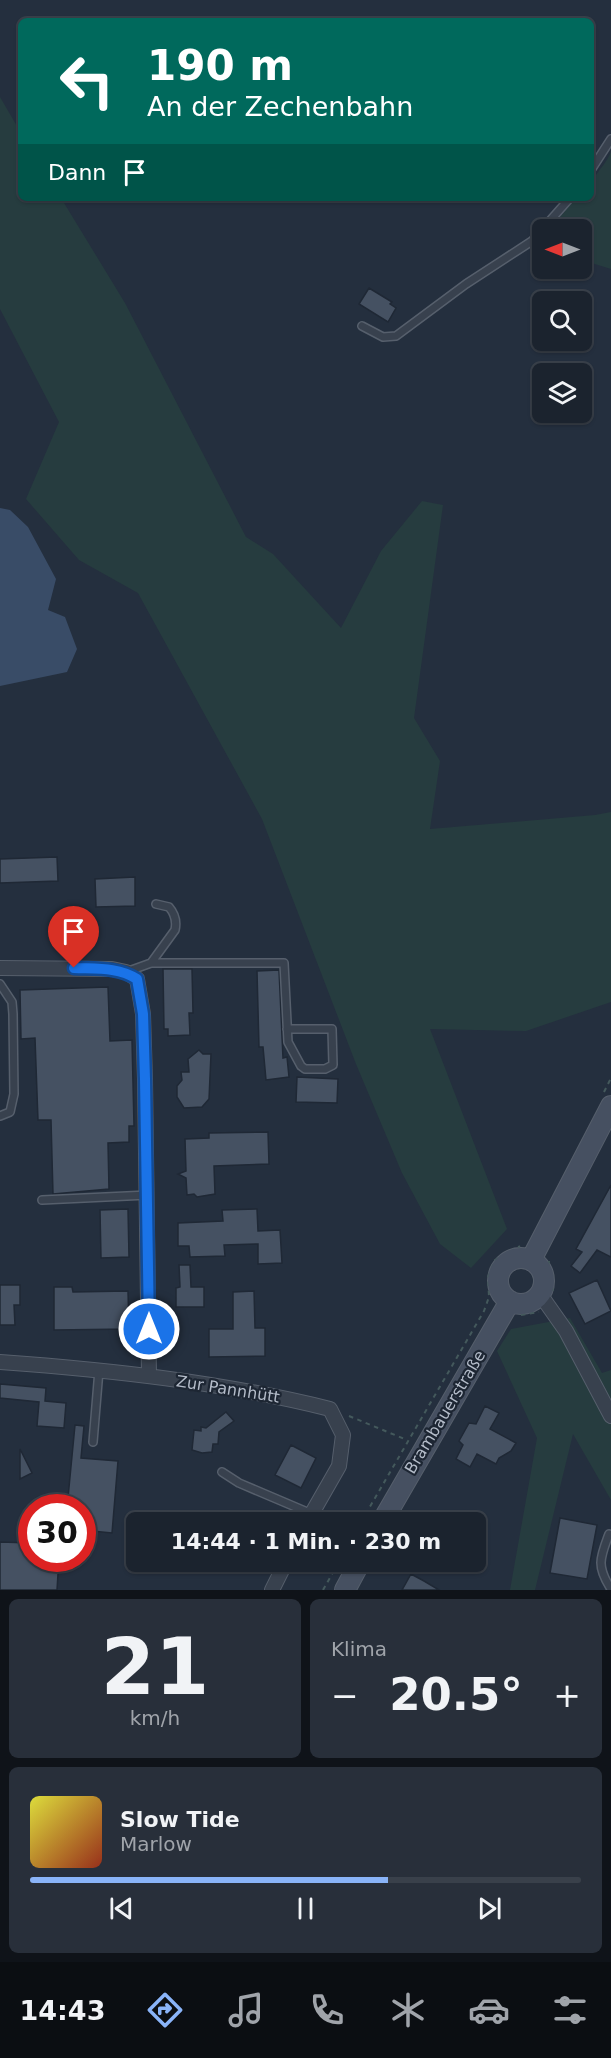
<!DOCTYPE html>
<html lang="de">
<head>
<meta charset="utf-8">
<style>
	:root { --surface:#1b232e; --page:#282f3a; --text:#f1f3f6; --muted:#a0a4aa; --line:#39404a; --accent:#8ab4f8 }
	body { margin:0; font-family:"DejaVu Sans",sans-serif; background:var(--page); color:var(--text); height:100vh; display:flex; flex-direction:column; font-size:22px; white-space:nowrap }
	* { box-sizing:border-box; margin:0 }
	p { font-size:20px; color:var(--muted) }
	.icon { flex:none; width:33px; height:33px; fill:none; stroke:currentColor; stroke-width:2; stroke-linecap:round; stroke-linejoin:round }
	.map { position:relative; height:1590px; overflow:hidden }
	.drawer { display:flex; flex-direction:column; gap:9px; padding:9px; background:#0f1319; flex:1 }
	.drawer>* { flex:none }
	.hud { position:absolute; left:18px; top:18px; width:576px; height:183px; border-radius:9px; box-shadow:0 2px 4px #0004,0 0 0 2px var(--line); background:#00695c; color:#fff; overflow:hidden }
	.needle { width:39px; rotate:270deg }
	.tools { position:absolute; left:532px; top:219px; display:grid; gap:12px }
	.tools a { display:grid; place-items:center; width:60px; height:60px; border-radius:9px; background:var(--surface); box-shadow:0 2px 4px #0004,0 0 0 2px var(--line); font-size:30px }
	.speed { position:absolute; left:18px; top:1494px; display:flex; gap:12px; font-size:30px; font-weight:700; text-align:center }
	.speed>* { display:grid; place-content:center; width:78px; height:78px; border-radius:50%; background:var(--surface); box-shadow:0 2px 4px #0004,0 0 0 2px var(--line); line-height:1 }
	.speed .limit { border:9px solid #d22; background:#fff; color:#111 }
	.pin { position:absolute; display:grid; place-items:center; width:51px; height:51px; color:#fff; margin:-62px -26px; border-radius:50% 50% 50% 0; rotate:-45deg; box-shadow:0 0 6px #0007 }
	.pin .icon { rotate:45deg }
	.me { position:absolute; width:66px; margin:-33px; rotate:0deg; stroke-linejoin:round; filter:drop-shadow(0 0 4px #0008) }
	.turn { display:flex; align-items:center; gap:21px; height:126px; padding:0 30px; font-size:27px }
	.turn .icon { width:78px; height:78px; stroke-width:2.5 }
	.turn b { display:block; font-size:42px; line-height:51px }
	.then { display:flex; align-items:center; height:57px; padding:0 30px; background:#0003; gap:12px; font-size:22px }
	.big { font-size:45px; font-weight:700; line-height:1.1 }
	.drawer .card { flex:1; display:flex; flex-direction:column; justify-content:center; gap:9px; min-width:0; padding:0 21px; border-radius:9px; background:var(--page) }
	.drawer .dial { align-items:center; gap:0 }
	.dial b { font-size:78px; line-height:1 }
	.song { display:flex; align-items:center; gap:18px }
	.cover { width:72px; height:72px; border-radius:9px; background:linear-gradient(135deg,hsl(60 70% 55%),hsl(10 70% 35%)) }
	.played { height:6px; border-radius:3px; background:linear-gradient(90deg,var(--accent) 65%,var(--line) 65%) }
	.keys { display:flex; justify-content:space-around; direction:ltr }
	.heat { display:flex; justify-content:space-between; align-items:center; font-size:33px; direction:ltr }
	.drawer .tiles { flex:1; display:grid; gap:9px; grid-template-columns:1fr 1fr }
	.card:last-child { grid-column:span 2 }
	.trip { position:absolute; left:126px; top:1512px; width:360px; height:60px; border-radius:9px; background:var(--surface); box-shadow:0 2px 4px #0004,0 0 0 2px var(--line); font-weight:700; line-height:60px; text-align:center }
	.menu { display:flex; height:96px; justify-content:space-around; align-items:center; background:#0b0e12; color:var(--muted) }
	.menu .icon { width:42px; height:42px }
	.menu .current { color:var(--accent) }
	.menu b { font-size:27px; color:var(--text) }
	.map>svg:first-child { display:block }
	.green { fill:#263c3f }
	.water { fill:#394c67 }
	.building { fill:#455162; stroke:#1f2835; stroke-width:1.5 }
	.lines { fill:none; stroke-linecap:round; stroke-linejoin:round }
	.lane-casing { stroke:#565f6c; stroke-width:10 }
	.street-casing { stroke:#565f6c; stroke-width:16 }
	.secondary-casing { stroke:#565f6c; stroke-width:22 }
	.path { stroke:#44595c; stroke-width:2; stroke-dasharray:4.5 4.5; stroke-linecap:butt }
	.lane { stroke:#38414e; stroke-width:7 }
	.street { stroke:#38414e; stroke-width:14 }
	.secondary { stroke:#465061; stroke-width:20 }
	.route-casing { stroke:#114b97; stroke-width:15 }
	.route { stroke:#1a73e8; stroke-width:10 }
	.labels { text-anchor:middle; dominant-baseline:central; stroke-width:4.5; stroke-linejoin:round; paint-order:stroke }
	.street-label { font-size:16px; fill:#b4bcc9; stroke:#1d2633 }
</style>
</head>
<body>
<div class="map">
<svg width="611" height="1590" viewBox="0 0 611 1590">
	<rect width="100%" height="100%" fill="#242f3e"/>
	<!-- green -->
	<path class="green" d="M0,97l21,36v65h40l64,105 121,234 27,17 68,74 40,-77 41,-50 21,4 -29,213 26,43 -10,68 165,-14 16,-3v190l-85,29 -96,-2 77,200 -36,39 -31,-24 -38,-71 -46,-109 -94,-245 -124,-226 -59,-33 -53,-61 33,-77 -59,-113z
		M611,152v117l-29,-9v-30l-32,-1 26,-31h15c0,-27 10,-24 20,-46z
		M570,1318l32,55 9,-3v130l-38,-66 -38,156h-25l27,-152 -40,-87 14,-22z"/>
	<!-- water -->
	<path class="water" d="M0,508l10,2 18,17 28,52 -8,31 17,7 12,32 -10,23 -67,14z"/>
	<!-- building -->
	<path class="building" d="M369,288l23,14 -2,2 6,4 -8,14 -29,-18z
		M57,857l1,24 -58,2v-24z
		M135,877v29l-39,1 -1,-28z
		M78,921l1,8 12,-1v19h-11v-5h-12v-20z
		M163,969h29l1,44h-4l1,22 -22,1v-7h-4z
		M279,970l4,88 4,-1 2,20 -23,3 -3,-33h-4l-2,-76z
		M108,987l2,54 22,-1 2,86h-5v16l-21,1 1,46 -56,5 -2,-74h-13l-3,-82 -14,1 -1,-49z
		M199,1050l4,4h8l-2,45 -7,8 -18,1 -7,-11v-11l5,-6 -1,-8h8l-1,-13z
		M297,1077l41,2 -1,24 -41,-1z
		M268,1132l1,32 -55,2 1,28 -18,3 -3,-3 -7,1 -1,-17 -8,-4 8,-3 -1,-32 24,-1v-5z
		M611,1185v72l-14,-7 -17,23 -9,-7 11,-14 -6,-3z
		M128,1209l1,48 -28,1 -1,-48z
		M257,1209l1,22 22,-1 2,33 -24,1v-20l-34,1 1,11 -35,1 -1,-11h-11v-23l45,-2 -1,-11z
		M179,1265h11l1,22h13v20h-28v-19l4,-1z
		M597,1280l14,31 -26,13 -16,-31z
		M0,1285h20v20h-6l1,20h-15z
		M54,1287h18l1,5 55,-1 1,38 -75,1z
		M254,1291l1,37h10v28l-56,1v-28h24v-37z
		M0,1384l46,4 -1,13 21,2 -2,25 -27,-2 2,-24 -39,-4z
		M485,1406l14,7 -9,16 26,14 -5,8 -12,7 -3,6 -19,-10 -7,13 -14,-8 7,-14 -4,-4 10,-18 7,1z
		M226,1412l8,9 -15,11 -1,12h-5l-1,8 -10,1 -10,-3 2,-20 7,1v-4l5,1z
		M75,1425l9,1 -3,32 37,3 -6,72 -30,-3v-22h-15z
		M291,1445l25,13 -15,30 -26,-13z
		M20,1449l12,24 -12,6z
		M207,1511l36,7 -1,4h-38z
		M560,1518l37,7 -10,54 -37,-6z
		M0,1542l32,1v15h27l-2,32h-57z
		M411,1574l13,7 15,9h-37z"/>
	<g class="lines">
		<defs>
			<path id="lane" d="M591,170l20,-31
				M362,326l21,11 13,-1 70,-52 66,-43 38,-43
				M151,963l24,-33c2,-9 0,-16 -6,-23l-13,-3
				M126,972l25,-9h133l4,79 13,24 4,3h20l8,-4 -1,-36h-45
				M0,984l12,18 1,12 1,80 -4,18 -10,4
				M42,1200l106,-5
				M93,1442l6,-72
				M222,1472l17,11 73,31
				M609,1534c-9,24 -13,32 2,55"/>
			<path id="street" d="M0,968l112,1 14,3 11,7 6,35 2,65 4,297
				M540,1294l26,37 45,85
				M0,1362c110,8 222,20 330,47l13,26 -4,31 -32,56
				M272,1590l14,-28"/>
			<path id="secondary" d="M498 1281a23 23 0 1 1 46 0a23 23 0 1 1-46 0Z
				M531,1260l80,-154
				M382,1522l128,-221
				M345,1590l15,-28"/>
		</defs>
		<!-- lane casing -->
		<use href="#lane" class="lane-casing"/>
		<!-- street casing -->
		<use href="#street" class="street-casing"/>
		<!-- secondary casing -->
		<use href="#secondary" class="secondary-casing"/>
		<!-- path -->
		<path class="path" d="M604,1092l7,-14
			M549,1261l-1,8 5,22
			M521,1315l18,-3
			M349,1416l58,24
			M361,1522l123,-211 5,-14 -1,-20 7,-17 25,-14
			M323,1590l16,-28"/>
		<!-- lane -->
		<use href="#lane" class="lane"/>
		<!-- street -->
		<use href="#street" class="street"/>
		<!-- secondary -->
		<use href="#secondary" class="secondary"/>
	</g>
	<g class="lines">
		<defs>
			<path id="route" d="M74,968c23,1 44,-1 63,11l6,35 2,65 4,250"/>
		</defs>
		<!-- route casing -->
		<use href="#route" class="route-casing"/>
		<!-- route -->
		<use href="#route" class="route"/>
	</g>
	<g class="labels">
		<!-- street labels -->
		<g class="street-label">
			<text transform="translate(228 1389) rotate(9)">Zur Pannhütt</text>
			<text transform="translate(445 1412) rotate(-59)">Brambauerstraße</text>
		</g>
	</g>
</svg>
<div class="tools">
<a><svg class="needle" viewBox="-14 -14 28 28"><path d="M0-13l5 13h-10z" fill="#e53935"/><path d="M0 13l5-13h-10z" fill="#a0a4aa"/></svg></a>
<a><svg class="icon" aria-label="search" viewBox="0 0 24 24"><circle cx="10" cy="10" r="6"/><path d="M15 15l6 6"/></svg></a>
<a><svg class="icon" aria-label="layers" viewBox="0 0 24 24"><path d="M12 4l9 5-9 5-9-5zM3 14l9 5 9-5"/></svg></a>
</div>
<div class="speed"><div class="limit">30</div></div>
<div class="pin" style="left:74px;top:968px;background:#d93025"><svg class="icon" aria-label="arrive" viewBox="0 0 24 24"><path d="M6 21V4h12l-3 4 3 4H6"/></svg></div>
<svg class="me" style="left:149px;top:1329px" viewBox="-20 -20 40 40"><circle r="17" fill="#1a73e8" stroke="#fff" stroke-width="3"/><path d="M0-11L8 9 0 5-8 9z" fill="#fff"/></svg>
<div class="trip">14:44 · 1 Min. · 230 m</div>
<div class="hud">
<div class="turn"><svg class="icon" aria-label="left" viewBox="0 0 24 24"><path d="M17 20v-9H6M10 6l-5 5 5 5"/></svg><div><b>190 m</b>An der Zechenbahn</div></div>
<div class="then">Dann<svg class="icon" aria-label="arrive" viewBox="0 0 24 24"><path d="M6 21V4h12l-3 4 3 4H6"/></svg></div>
</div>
</div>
<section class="drawer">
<div class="tiles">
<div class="card dial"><b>21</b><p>km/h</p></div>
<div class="card"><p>Klima</p>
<div class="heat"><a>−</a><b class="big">20.5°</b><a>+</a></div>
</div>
<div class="card">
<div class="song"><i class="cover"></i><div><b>Slow Tide</b><p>Marlow</p></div></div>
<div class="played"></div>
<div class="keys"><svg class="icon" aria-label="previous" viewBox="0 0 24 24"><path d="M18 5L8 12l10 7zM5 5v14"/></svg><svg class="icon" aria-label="pause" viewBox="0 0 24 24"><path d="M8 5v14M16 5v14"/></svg><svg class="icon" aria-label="next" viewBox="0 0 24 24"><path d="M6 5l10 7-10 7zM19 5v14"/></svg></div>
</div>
</div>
</section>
<nav class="menu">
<b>14:43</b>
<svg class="icon current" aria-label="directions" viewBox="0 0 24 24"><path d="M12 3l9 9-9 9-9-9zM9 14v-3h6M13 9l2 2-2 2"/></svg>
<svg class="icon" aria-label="music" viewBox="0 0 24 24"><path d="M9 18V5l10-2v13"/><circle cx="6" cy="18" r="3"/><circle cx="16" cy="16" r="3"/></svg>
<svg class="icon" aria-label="phone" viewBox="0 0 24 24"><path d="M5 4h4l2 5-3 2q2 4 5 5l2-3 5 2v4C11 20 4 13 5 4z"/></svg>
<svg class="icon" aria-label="climate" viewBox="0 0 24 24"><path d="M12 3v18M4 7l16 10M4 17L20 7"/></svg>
<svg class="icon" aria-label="car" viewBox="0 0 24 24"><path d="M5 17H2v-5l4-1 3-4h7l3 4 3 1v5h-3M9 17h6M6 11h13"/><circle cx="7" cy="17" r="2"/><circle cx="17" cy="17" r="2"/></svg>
<svg class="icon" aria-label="filters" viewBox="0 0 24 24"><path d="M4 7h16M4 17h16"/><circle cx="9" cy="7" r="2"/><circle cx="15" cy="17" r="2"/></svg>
</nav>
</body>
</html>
